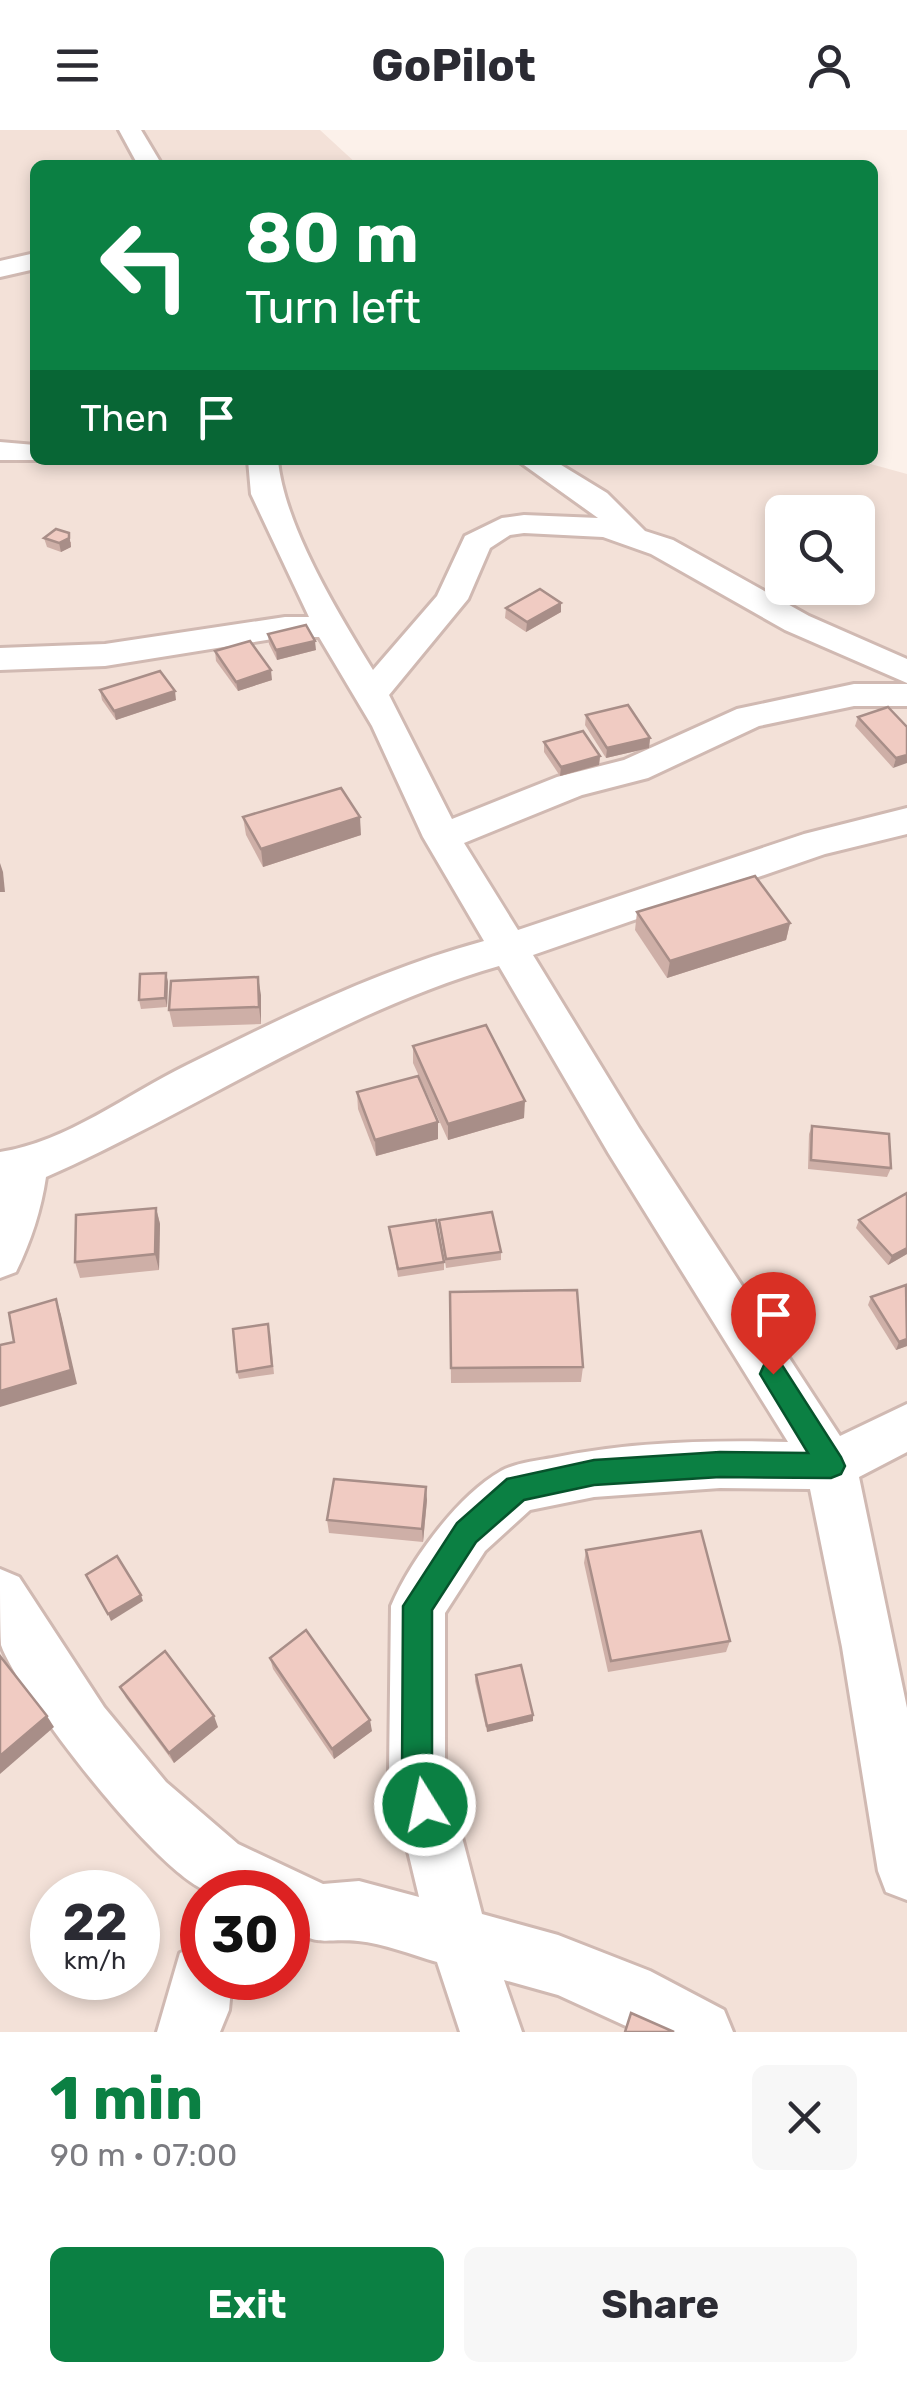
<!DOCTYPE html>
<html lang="en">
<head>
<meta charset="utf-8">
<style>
	body { margin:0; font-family:Rubik,sans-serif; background:#f7f7f7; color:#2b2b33; height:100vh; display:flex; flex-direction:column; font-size:38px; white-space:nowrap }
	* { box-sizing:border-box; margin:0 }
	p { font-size:32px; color:#7c7c81 }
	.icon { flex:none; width:55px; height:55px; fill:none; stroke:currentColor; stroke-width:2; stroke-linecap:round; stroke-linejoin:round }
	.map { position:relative; height:1902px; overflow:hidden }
	.side { display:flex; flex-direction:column; background:#fff; flex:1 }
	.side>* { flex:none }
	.hud { position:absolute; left:30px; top:30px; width:848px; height:305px; border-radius:15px; box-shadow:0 5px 15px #0003; background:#0b8043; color:#fff; overflow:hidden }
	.tools { position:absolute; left:765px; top:365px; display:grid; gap:20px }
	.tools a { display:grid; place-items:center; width:110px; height:110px; border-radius:15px; background:#fff; box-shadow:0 5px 15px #0003; font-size:50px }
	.speed { position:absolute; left:30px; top:1740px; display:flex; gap:20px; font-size:50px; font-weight:700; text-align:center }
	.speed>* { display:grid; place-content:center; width:130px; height:130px; border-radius:50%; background:#fff; box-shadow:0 5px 15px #0003; line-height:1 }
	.speed small { font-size:25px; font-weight:400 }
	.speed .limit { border:15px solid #d22; background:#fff; color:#111 }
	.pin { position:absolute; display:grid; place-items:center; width:85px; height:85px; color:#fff; margin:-102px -42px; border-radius:50% 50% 50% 0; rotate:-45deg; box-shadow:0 0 10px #0007 }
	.pin .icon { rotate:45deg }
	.me { position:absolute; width:110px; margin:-55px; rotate:350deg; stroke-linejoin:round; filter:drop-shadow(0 0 8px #0008) }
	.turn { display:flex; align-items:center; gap:35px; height:210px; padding:0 50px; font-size:45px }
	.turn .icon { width:130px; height:130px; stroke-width:2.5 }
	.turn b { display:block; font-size:70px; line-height:85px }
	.then { display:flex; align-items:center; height:95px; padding:0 50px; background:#0003; gap:20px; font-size:38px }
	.round { display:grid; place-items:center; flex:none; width:105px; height:105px; border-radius:15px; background:#f7f7f7 }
	.headline { display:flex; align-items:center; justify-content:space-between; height:170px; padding:0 50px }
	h1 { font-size:60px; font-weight:700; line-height:75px; color:#0b8043 }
	.primary-button { display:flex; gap:20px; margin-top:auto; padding:20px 50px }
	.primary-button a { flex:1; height:115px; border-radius:15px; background:#0b8043; color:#fff; font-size:40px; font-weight:700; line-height:115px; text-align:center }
	.primary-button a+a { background:#f7f7f7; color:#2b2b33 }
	header { display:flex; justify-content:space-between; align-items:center; height:130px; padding:0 50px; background:#fff; font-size:45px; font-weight:700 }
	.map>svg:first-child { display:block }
	.residential { fill:#f3e1d8; fill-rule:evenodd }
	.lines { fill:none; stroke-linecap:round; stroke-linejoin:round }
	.minor-casing { stroke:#d0b9b2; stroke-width:6 }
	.minor { fill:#fff; fill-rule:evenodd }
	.wall { fill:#ceafa7 }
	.shaded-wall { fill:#a88e88 }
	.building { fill:#f0cbc2; stroke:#a88e88; stroke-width:2.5 }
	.route { fill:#0b8043; stroke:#07532c; stroke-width:2.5 }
</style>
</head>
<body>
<header><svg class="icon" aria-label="menu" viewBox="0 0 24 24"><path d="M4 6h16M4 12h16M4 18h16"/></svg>GoPilot<svg class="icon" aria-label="person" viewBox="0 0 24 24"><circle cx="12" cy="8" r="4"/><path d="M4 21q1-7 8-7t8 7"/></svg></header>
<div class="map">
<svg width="907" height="1902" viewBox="0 0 907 1902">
	<rect width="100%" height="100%" fill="#fcf1ea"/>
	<!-- residential -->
	<path class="residential" d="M0 0H320L358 35H35V330H856L907 344V1902H0ZM782 382H858V458H782ZM52 1762H138V1848H52ZM202 1762H288V1848H202Z"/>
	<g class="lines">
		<!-- minor casing -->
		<g class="minor-casing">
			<g id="minor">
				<path d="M119 0H141L162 35H138Z"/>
				<path d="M35 123V139L0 147V131Z"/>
				<path d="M0 312 35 315V330H46H0Z"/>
				<path d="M248 330H278C284 395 338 483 373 540L437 466 465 406 502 388 524 385 598 388 517 330H553L607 363 645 401 673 410 809 486 907 529V553L785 500 651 424 603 407 524 403 510 405 490 418 468 469 389 565 452 689 557 647 624 630 737 579 854 554H907V576H854L759 596 648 648 582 665 464 713 518 800 804 704 907 678V704L825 724 533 825 639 998 840 1306 907 1274V1322L859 1347 907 1578V1770L886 1762 878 1741 842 1517 810 1359 720 1358 594 1367 530 1380 485 1421 445 1483V1642L482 1784 558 1805 650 1841 724 1880 733 1902H639L558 1865 504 1850 522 1902H460L437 1832C412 1825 383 1813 358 1811 322 1808 324 1817 288 1799V1762C264 1762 234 1767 211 1762 163 1752 18 1564 1 1515 0 1495 0 1461 0 1439L19 1447 104 1577 166 1652 238 1714 323 1754 359 1751 419 1767 389 1642 391 1476C410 1431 457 1366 501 1341 516 1333 535 1331 552 1328 629 1312 709 1310 788 1312L609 1024 499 836C338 882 198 980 46 1047 41 1081 31 1111 16 1142L0 1148V1022C67 1012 127 964 187 935 283 887 381 839 484 811L423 707 372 596 319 507H285L105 536 0 540V518L105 514 285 487H309L251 364Z"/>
				<path d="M202 1815V1848H232L229 1880 220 1902H157L180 1823Z"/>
			</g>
		</g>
		<!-- minor -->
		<use href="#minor" class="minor"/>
	</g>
	<!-- wall -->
	<g class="wall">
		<path d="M44 408 71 412V417L61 422 47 417Z"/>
		<path d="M561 473V482L526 502 505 488 506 478Z"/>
		<path d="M268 504 316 520 277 530 269 514Z"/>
		<path d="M215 521 272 550 238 561 216 531Z"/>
		<path d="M100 560 176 570 116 590 102 570Z"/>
		<path d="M586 585 650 608 649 618 606 628 585 595Z"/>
		<path d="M858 587 907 597 893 638 855 596Z"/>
		<path d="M544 612 600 626 599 635 560 646 544 622Z"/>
		<path d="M243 687 361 705 263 737 246 705Z"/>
		<path d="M637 782 790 793 786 810 667 848 635 800Z"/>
		<path d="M166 843 168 852 167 877 141 879 139 870Z"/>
		<path d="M261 865V894L173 897 169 880Z"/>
		<path d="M413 916 524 988 448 1010 413 933Z"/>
		<path d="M357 962 438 1009 376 1026 358 979Z"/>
		<path d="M812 996 891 1038 887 1047 808 1039 809 1004Z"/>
		<path d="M907 1063V1124L888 1135 856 1098 859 1090Z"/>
		<path d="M156 1078 160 1094 159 1140 80 1148 75 1132Z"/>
		<path d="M439 1090 501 1122V1130L446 1138Z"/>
		<path d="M389 1097 444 1132V1140L398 1147Z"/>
		<path d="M907 1156V1216L896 1220 868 1175 871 1167Z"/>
		<path d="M450 1162 583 1237 581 1252 451 1253Z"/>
		<path d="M270 1202 274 1244 239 1249 237 1242Z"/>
		<path d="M427 1370 423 1412 329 1403 327 1390Z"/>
		<path d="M586 1420 730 1511 726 1522 608 1542 584 1433Z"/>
		<path d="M270 1528 372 1601 334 1629 273 1539Z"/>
		<path d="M476 1545 533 1591 487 1602 475 1551Z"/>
		<path d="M120 1557 218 1597 174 1633 126 1568Z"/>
	</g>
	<!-- shaded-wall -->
	<g class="shaded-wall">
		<path d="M69 403 71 417 61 422 59 413Z"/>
		<path d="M561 473V482L526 502 527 492Z"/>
		<path d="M315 511 316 520 277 530 276 520Z"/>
		<path d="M271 540 272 550 238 561 236 552Z"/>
		<path d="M175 561 176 570 116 590 114 581Z"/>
		<path d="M650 608 649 618 606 628 607 618Z"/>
		<path d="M907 625V633L893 638 896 628Z"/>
		<path d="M600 626 599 635 560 646 561 637Z"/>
		<path d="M360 687 361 705 263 737 261 719Z"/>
		<path d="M0 733 3 742 5 762H0Z"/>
		<path d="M790 793 786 810 667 848 670 831Z"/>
		<path d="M166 843 168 852 167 877 165 868Z"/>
		<path d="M258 847 261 865V894L259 877Z"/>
		<path d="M525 971 524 988 448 1010V994Z"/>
		<path d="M438 992V1009L376 1026 375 1010Z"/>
		<path d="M156 1078 160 1094 159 1140 155 1124Z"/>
		<path d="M907 1118V1124L888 1135 892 1126Z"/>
		<path d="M56 1169 61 1185 77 1254 0 1277V1261Z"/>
		<path d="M907 1209V1216L896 1220 899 1212Z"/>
		<path d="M426 1357 427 1370 423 1412 422 1399Z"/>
		<path d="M141 1465 143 1471 111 1491 108 1484Z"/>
		<path d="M533 1585V1591L487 1602V1596Z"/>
		<path d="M47 1586 54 1597 0 1644V1626Z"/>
		<path d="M214 1586 218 1597 174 1633 169 1623Z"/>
		<path d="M370 1590 372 1601 334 1629 332 1619Z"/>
	</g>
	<!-- building -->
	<g class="building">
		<path d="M56 399 69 403V408L59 413 44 408Z"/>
		<path d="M540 459 561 473 527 492 506 478Z"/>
		<path d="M306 495 315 511 276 520 268 504Z"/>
		<path d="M250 511 271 540 236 552 215 521Z"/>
		<path d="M160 541 175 561 114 581 100 560Z"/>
		<path d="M628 575 650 608 607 618 586 585Z"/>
		<path d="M888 577 907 597V625L896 628 858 587Z"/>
		<path d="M583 601 600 626 561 637 544 612Z"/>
		<path d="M341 658 360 687 261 719 243 687Z"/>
		<path d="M755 746 790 793 670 831 637 782Z"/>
		<path d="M166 843 165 868 139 870 140 844Z"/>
		<path d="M258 847 259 877 169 880 171 851Z"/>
		<path d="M486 895 525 971 448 994 413 916Z"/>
		<path d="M418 946 438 992 375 1010 357 962Z"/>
		<path d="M812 996 889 1004 891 1038 811 1030Z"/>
		<path d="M907 1063V1118L892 1126 859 1090Z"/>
		<path d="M156 1078 155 1124 75 1132 76 1085Z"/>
		<path d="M492 1082 501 1122 446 1129 439 1090Z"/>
		<path d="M436 1090 444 1132 398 1139 389 1097Z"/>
		<path d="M906 1155 907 1209 899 1212 871 1167Z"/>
		<path d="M577 1160 583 1237 451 1238 450 1162Z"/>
		<path d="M56 1169 71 1240 0 1261V1215L14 1212 9 1183Z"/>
		<path d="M268 1194 272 1236 237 1242 233 1199Z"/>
		<path d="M334 1349 426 1357 422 1399 327 1390Z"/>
		<path d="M701 1401 730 1511 611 1531 586 1420Z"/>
		<path d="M117 1426 141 1465 108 1484 86 1445Z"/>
		<path d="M306 1500 370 1590 332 1619 270 1528Z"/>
		<path d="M165 1521 214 1586 169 1623 120 1557Z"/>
		<path d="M0 1526 47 1586 0 1626Z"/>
		<path d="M521 1535 533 1585 487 1596 476 1545Z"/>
		<path d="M631 1883 674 1902H625Z"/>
	</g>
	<!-- route -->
	<path class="route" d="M773 1232 782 1235 841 1327 845 1336 841 1344 831 1348 720 1347 594 1355 524 1370 476 1412 432 1480V1642L440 1675 436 1686 425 1690 414 1686 402 1642 403 1476 457 1393 507 1349 594 1330 720 1322 808 1323 760 1244 764 1235Z"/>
</svg>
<div class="tools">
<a><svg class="icon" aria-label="search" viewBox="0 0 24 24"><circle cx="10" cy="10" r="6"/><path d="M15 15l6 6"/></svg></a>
</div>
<div class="speed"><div>22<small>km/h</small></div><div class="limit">30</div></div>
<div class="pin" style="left:773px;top:1244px;background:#d93025"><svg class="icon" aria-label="arrive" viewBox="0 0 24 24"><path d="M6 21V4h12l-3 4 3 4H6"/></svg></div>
<svg class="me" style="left:425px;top:1675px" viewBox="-20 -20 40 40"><circle r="17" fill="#0b8043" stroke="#fff" stroke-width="3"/><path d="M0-11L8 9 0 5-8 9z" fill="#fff"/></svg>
<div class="hud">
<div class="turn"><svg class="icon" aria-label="left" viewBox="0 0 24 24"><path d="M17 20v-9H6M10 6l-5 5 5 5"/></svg><div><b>80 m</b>Turn left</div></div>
<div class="then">Then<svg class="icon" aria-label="arrive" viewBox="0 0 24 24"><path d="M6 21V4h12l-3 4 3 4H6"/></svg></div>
</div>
</div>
<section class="side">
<div class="headline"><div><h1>1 min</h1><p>90 m · 07:00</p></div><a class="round"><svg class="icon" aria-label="close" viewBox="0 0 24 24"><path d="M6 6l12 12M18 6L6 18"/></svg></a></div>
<div class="primary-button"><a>Exit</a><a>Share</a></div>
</section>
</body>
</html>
